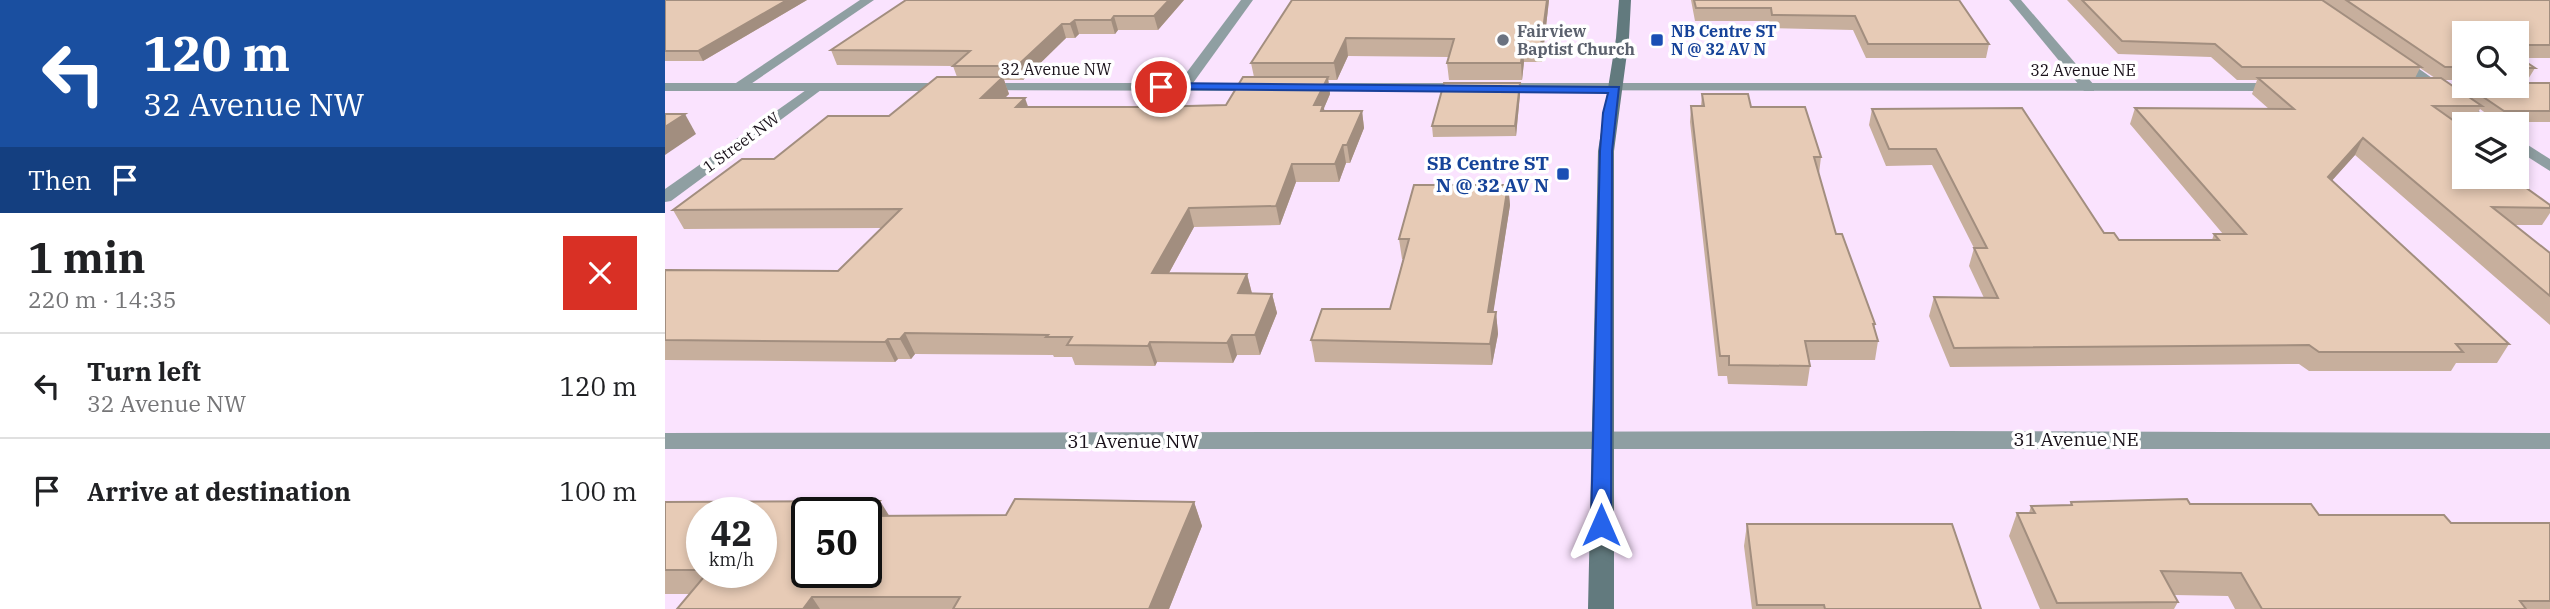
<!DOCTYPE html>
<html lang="en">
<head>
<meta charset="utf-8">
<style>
	body { margin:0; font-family:"IBM Plex Serif",serif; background:#f6f6f6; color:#202124; height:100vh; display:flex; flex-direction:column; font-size:26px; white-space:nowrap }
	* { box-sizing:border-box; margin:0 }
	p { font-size:23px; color:#757577 }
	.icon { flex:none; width:38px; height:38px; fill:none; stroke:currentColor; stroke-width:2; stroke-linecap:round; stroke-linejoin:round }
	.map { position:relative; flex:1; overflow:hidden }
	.sheet { display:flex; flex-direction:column; background:#fff; width:665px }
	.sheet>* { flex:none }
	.guide { background:#1a4fa0; color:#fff; overflow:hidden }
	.tools { position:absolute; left:1787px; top:21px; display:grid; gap:14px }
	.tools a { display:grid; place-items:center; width:77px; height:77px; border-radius:0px; background:#fff; box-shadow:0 4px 10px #0003; font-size:35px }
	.speed { position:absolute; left:21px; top:497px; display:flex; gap:14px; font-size:35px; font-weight:700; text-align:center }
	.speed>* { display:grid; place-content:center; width:91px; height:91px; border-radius:50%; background:#fff; box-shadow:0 4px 10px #0003; line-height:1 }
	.speed small { font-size:18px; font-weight:400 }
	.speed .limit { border:4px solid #111; border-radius:10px; background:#fff; color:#111 }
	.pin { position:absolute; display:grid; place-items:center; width:60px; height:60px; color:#fff; margin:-30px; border:4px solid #fff; border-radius:50%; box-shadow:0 2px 7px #0007 }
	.me { position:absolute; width:77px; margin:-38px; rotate:0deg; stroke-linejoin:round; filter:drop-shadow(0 0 5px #0008) }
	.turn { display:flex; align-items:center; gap:24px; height:147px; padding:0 28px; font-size:32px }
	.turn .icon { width:91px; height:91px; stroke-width:2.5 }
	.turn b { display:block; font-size:49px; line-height:60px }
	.then { display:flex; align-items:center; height:66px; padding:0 28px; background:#0003; gap:14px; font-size:26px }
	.round { display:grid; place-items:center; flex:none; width:74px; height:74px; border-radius:0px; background:#f6f6f6 }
	.overview { display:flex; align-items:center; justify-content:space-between; height:119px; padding:0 28px }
	h1 { font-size:42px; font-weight:800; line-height:52px }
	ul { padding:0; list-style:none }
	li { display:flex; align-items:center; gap:21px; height:105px; padding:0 28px; border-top:2px solid #e0e0e0 }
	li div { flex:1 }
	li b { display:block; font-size:26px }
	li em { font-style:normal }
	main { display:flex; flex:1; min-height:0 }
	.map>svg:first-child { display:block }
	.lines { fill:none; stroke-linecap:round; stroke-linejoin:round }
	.minor { fill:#8f9fa2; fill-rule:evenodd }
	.tertiary { fill:#8f9fa2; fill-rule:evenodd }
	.secondary { fill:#627a7e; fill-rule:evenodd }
	.wall { fill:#c7af9d; fill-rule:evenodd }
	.shaded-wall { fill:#a28e7f }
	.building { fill:#e7cbb6; stroke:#a28e7f; stroke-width:2; fill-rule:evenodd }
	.route { fill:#2563eb; stroke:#184099; stroke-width:2 }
	.worship-dot { fill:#6b7280; stroke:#fff; stroke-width:2.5 }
	.transit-dot { fill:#1a4fb4; stroke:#fff; stroke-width:2.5 }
	.labels { text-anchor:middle; stroke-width:7; stroke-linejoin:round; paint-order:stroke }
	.far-worship-label { font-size:16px; font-weight:bold; fill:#5b616d; stroke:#fff; text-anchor:start }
	.far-transit-label { font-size:16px; font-weight:bold; fill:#164399; stroke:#fff; text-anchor:start }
	.far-street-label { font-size:16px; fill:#1a121b; stroke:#fff }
	.transit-label { font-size:19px; font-weight:bold; fill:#164399; stroke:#fff; text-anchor:end }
	.street-label { font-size:19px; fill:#1a121b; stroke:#fff }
</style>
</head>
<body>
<main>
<section class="sheet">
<div class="guide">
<div class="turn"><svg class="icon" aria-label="left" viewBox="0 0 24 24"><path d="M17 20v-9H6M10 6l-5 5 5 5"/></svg><div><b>120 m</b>32 Avenue NW</div></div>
<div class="then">Then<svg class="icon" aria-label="arrive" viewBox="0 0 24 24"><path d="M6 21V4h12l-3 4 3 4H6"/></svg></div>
</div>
<div class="overview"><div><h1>1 min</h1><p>220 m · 14:35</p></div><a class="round" style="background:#d93025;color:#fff"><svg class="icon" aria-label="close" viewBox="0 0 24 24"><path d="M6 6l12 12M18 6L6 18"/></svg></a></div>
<ul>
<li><svg class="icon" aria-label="left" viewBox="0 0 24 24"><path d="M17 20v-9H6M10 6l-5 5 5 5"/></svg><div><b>Turn left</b><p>32 Avenue NW</p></div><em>120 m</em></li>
<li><svg class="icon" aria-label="arrive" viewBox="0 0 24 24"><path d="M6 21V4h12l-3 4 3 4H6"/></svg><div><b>Arrive at destination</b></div><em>100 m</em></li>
</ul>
</section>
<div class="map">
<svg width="1885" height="609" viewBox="0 0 1885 609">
	<rect width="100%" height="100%" fill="#fae3fe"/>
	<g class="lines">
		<!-- minor -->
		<g class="minor">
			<path d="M195 0H209L77 90 72 91 65 87Z"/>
			<path d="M576 0H588L523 90H513V84Z"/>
			<path d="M1344 0H1356L1429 85V91H1419Z"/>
			<path d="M1731 55 1736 56 1832 124H1816L1726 62 1724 59Z"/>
			<path d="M151 83 158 87 156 90 6 201 0 202V189Z"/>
			<path d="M1852 138 1885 159V171L1852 150Z"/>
			<path d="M1279 431 1885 433V449H0V433Z"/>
		</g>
		<!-- tertiary -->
		<g class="tertiary">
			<path d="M0 83H284L291 87 284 91H0Z"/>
			<path d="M318 83H596L603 87 596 91 313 90 311 87Z"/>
			<path d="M640 83H1614L1621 87 1614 91 635 90V84Z"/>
		</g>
		<!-- secondary -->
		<path class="secondary" d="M954 0H966L964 38 949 151V609H923L933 151 951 38Z"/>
	</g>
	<!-- wall -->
	<g class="wall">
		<path d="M0 0H142L38 61H0Z"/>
		<path d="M519 0 493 30H453L450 34H414L410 38H401L358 80H339L344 94 340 98 363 107H485L561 105 589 77 586 63 627 0H884L877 62H859L857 80H784L782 63 784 57 683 56 672 80H663L665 94 659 108V111H697L699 128 685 163H681L674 182H631L615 225 529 227 504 273 582 274 587 293 607 294 612 313 595 355H572L568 363 492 362 490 366 410 365 407 357H389L388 355 250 354 246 359H233L230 362 0 360V270L173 271 217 228 19 229 8 210 109 159 224 116 292 77 288 66 172 65 166 50Z"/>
		<path d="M1026 0H1294L1324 44 1321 58H1201L1188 30 1105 28 1104 21H1030Z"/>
		<path d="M1402 0H1885V58H1854L1870 68 1862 81 1852 82V33H1799V80H1779L1794 90 1798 83 1799 86H1852L1885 83V122H1833L1815 109 1808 122H1790L1799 177 1885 205V213L1877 225H1850L1885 253V325L1690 155 1667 180 1844 344 1832 363H1791L1786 371H1644L1634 364 1285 367 1264 316 1269 297 1319 298 1304 266 1309 248 1267 165 1221 166 1204 125 1207 109 1439 233 1454 240H1547L1549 234H1558L1465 124 1470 108 1604 109 1587 94 1592 80H1572L1546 57 1453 54ZM1755 68 1770 78H1750Z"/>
		<path d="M855 94 851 136 768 137 767 126Z"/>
		<path d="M1037 94 1086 107 1156 157 1154 174 1171 234 1210 324 1209 328 1213 341 1210 360H1144L1145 366 1142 386 1063 384 1062 376H1053L1025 122 1026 106H1036Z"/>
		<path d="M843 185 845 205 828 312H831L833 334 827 365 650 362 646 340 725 309 738 259H737L734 239Z"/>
		<path d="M0 502 225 516 341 515 529 502 537 526 504 609H12L24 594H0ZM37 513 96 572H37Z"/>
		<path d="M1406 502 1525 504 1654 515 1786 523H1885V609H1570L1563 596 1509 595 1513 602 1509 609H1375L1344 536 1352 513H1364L1366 506 1405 505Z"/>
		<path d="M1082 524 1316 609H1087L1079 546Z"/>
	</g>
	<!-- shaded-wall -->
	<g class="shaded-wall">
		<path d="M122 0H142L38 61 33 51Z"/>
		<path d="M504 0H519L493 30 489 16Z"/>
		<path d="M882 0H884L877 62 876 45Z"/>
		<path d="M449 16 453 30 450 34 446 20Z"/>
		<path d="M410 20 414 34 410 38 405 24Z"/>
		<path d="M397 24 401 38 358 80 352 66Z"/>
		<path d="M681 38 683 56 672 80 669 63Z"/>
		<path d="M858 45 859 62 857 80 856 63Z"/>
		<path d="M338 77 344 94 322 115 316 98Z"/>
		<path d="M663 77 665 94 659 108 661 122 649 105Z"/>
		<path d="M855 83V94L851 136 850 126Z"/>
		<path d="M360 98 366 115 351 107Z"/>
		<path d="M697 111 699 128 685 163 682 145Z"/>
		<path d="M20 114 31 134 0 155V127Z"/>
		<path d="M1698 138 1690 155 1655 194 1663 177Z"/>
		<path d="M678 145 681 163 674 182 670 164Z"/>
		<path d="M627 164 631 182 615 225 611 206Z"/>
		<path d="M843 185 845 205 825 334 823 312Z"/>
		<path d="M524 208 529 227 493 293 487 273Z"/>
		<path d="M582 274 587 294 573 293Z"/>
		<path d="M607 294 612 313 595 355 590 335Z"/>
		<path d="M831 312 833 334 827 365 825 344Z"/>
		<path d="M240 333 250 354 246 359 235 339Z"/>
		<path d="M567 335 572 355 568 363 562 343Z"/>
		<path d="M223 339 233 359 230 362 220 342Z"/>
		<path d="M485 342 492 362 490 366 483 346Z"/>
		<path d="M215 501 230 525 204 516Z"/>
		<path d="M529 502 537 526 504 609H484Z"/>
		<path d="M147 597 155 609H138Z"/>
	</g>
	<!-- building -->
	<g class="building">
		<path d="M0 0H122L33 51H0Z"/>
		<path d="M241 0H504L489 16H449L446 20H410L405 24H397L352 66H288L305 51 166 50Z"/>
		<path d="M627 0H882L876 45H858L856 63H782L789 39 681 38 669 63H586Z"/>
		<path d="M1029 0H1294L1324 44H1203L1190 16 1107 15 1106 8H1031Z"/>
		<path d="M1417 0H1657L1756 67H1577L1550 44 1457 41Z"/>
		<path d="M1681 0H1885V45H1852V33H1799V67H1780Z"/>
		<path d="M1852 56 1870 68H1852Z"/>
		<path d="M272 77H338L316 98H360L351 107H485L561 105 578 77H663L649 105H658L656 111H697L682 145H678L670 164H627L611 206 524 208 487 273 582 274 573 293 607 294 590 335H567L562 343 485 342 483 346 402 345 407 337H381L383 335 240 333 235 339H223L220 342 0 340V270L173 271 236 209 8 210 77 159H109L163 116H224Z"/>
		<path d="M1593 78H1776L1817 106H1768L1799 128V177H1846L1885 205V208L1827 207 1885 253V296L1698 138 1663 177 1844 344H1791L1798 352H1654L1644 345 1289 348 1269 297 1333 298 1309 248H1322L1271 149H1224L1207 109 1357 108 1439 233H1449L1454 240H1554L1549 234H1581L1470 108 1629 109Z"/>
		<path d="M779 83H855L850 126H767Z"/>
		<path d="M1852 83H1885V111H1839L1802 86H1852Z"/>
		<path d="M1037 94H1083L1086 107H1140L1156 157H1149L1171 234H1177L1210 324H1208L1213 341H1140L1145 366 1064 365V356H1055L1026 106H1039Z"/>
		<path d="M0 114H20L0 127Z"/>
		<path d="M749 185H843L823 312H831L825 344 646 340 657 309H725L744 239H734Z"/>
		<path d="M350 499 529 502 484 609H288L295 597H147L138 609H12L43 572H96V513H37V570H0V502L215 501 204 516 341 515ZM142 513H201V572H142Z"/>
		<path d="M1522 499 1525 504H1646L1654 515H1779L1786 523H1885V601H1855L1861 609H1597L1576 573 1496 571 1513 602 1392 603 1352 513H1370L1366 506 1407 505 1406 502Z"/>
		<path d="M1082 524H1287L1316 609H1160L1159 605H1092Z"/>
	</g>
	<!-- route -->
	<path class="route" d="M496 83 954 87 947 151 946 525 943 531 936 533 929 531 926 525 935 151 938 113 943 93 492 89V84Z"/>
	<!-- markers -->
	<circle class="worship-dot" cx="838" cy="40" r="7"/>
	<g class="transit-dot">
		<rect x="985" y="33" width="14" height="14" rx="3.5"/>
		<rect x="891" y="167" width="14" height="14" rx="3.5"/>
	</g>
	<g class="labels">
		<!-- far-worship labels -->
		<g class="far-worship-label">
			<text x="852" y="37">Fairview<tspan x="852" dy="18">Baptist Church</tspan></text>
		</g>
		<!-- far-transit labels -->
		<g class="far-transit-label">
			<text x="1006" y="37">NB Centre ST<tspan x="1006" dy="18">N @ 32 AV N</tspan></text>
		</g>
		<!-- far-street labels -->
		<g class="far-street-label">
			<text x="391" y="75">32 Avenue NW</text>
			<text x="1418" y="76">32 Avenue NE</text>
			<text transform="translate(76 142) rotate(-36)" y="6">1 Street NW</text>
		</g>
		<!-- transit labels -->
		<g class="transit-label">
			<text x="884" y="170">SB Centre ST<tspan x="884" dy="22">N @ 32 AV N</tspan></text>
		</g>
		<!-- street labels -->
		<g class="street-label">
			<text x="1411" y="446">31 Avenue NE</text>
			<text x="468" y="448">31 Avenue NW</text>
		</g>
	</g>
</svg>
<div class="tools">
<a><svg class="icon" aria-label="search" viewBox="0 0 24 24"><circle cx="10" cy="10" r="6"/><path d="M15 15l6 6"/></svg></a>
<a><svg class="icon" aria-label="layers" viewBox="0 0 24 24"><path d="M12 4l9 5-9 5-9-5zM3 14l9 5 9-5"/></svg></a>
</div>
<div class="speed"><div>42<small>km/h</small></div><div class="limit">50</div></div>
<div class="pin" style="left:496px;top:87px;background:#d93025"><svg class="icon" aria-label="arrive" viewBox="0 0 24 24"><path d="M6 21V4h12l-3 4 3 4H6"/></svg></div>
<svg class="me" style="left:936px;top:525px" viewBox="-20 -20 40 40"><path d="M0-17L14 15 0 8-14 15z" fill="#2563eb" stroke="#fff" stroke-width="4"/></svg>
</div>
</main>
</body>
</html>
